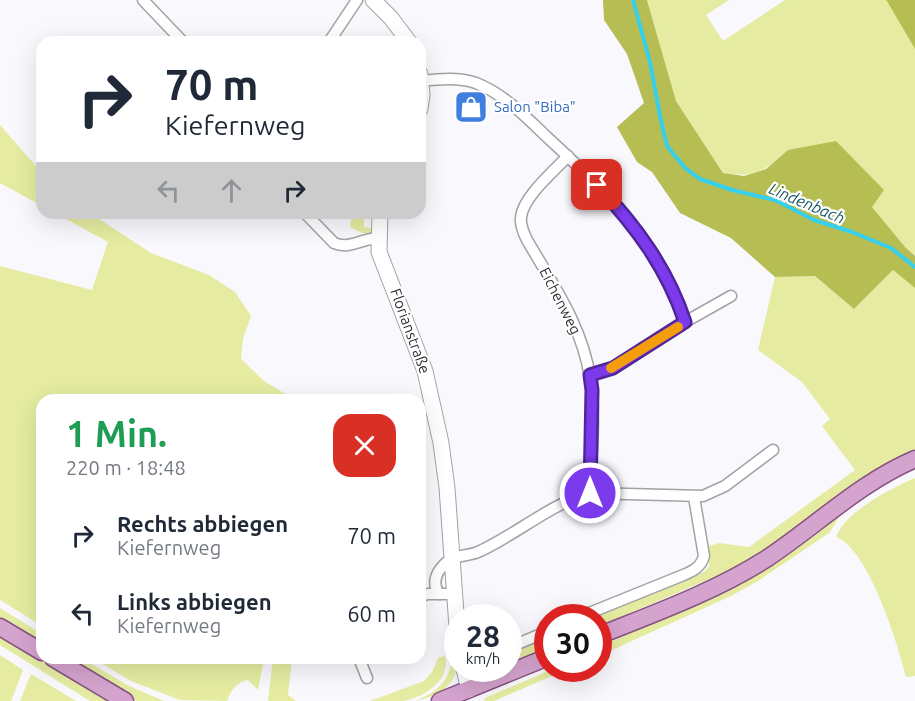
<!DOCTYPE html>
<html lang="de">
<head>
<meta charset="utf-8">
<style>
	body { margin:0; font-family:Ubuntu,sans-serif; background:#f2f2f3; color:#1f2937; height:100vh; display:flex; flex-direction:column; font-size:22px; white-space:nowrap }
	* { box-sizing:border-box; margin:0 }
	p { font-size:20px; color:#747a83 }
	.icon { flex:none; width:33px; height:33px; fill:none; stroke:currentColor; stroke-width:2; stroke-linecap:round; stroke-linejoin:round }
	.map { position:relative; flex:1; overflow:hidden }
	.side { position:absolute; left:36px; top:394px; width:390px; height:270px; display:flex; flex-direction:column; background:#fff; border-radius:18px; box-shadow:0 6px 24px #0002 }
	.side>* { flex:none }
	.banner { position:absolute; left:36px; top:36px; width:390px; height:183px; border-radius:18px; box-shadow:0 6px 24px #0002; background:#fff; color:#1f2937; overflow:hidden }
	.speed { position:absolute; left:444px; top:604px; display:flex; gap:12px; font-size:30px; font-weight:700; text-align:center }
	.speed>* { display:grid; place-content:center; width:78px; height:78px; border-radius:50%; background:#fff; box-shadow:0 6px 24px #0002; line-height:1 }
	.speed small { font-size:15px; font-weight:400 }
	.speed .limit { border:9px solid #d22; background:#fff; color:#111 }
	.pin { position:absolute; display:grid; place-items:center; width:51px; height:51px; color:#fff; margin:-26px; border-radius:12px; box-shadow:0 3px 9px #0006 }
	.me { position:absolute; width:66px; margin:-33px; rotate:0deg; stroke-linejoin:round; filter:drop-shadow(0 0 4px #0008) }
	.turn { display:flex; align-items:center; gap:21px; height:126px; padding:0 30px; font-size:27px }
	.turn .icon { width:78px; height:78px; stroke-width:2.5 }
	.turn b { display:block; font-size:42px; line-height:51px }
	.lanes { display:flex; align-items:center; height:57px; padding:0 30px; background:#0003; justify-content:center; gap:30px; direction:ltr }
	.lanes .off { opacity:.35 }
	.round { display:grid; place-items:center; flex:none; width:63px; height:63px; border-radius:18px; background:#f2f2f3 }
	.summary { display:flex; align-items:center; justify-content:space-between; height:102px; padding:0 30px }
	h1 { font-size:36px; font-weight:600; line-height:45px; color:#1e9e55 }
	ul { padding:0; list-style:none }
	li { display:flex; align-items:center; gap:18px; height:78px; padding:0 30px }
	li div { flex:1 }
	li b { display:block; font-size:22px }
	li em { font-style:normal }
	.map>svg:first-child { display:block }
	.green { fill:#e5eca1 }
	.forest { fill:#b6bd53 }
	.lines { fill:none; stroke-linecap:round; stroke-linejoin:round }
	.stream { stroke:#34d0ee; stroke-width:4 }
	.street-casing { stroke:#a2a2a7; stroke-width:13 }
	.secondary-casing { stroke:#a2a2a7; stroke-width:17 }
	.primary-casing { stroke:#875282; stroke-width:19 }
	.street { stroke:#fff; stroke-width:10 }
	.secondary { stroke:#fff; stroke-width:15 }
	.primary { stroke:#d4a3ce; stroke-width:16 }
	.route-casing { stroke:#51269a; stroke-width:15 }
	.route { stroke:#7c3aed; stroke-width:10 }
	.slow { stroke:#f59e0b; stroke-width:10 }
	.labels { text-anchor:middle; stroke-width:4.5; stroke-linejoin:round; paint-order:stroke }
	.shop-label { font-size:15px; fill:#366cbe; stroke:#fff; text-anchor:start }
	.street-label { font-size:15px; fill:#2f2f31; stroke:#fff }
	.water-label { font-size:16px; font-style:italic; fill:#1c5865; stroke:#fff }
</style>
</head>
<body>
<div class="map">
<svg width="915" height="701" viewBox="0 0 915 701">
	<rect width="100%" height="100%" fill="#f8f8fd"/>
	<!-- green -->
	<g class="green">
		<path d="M647 0H729L706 15 723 41 785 0H887L915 49V256L905 247 871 207 788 150C764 171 756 178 723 173L676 101Z"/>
		<path d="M0 125 42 173V206L0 183Z"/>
		<path d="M55 213H90L151 253 209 275 235 292 251 316 243 339 241 359 264 381 295 400H42V626L0 600V266L92 290 108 242Z"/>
		<path d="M352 213H364V227L373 228 371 234 362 233 350 227Z"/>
		<path d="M893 270 915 288V450L909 452 908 455 862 479 759 555 736 568 599 626 598 618H594L704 572 709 566V546L719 543 749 547 855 470 822 426 830 419 802 382 758 350 775 277 815 276 854 309Z"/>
		<path d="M915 478V676L906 677C898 644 868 548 836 537 846 511 890 489 915 478Z"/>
		<path d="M840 516 829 533 758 581 731 596 599 656 598 648 755 575Z"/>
		<path d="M0 608 42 634V645L0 619Z"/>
		<path d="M450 611 456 671C452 689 432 698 415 701 463 682 451 654 450 611Z"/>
		<path d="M0 634 108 701H90L0 645Z"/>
		<path d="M547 638V647L524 657 509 660 508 651Z"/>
		<path d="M0 655 23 670 11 701H0Z"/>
		<path d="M445 656C451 681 425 696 404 701 393 701 380 701 370 701L424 681 432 672 438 658Z"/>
		<path d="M63 659H83L129 686 164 701H137Z"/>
		<path d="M94 659H264L258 690 248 680C237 682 231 690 227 701L180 700 131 681Z"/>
		<path d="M273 659H292L288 695 296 701H268Z"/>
		<path d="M553 669H568L494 701H484L485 698Z"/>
		<path d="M31 674 76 701H20Z"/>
	</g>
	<!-- forest -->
	<g class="forest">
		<path d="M603 0H647L676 101 723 173 744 176 766 169 788 150 836 141 884 190 872 207 905 247 915 256V288L893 270 854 309 815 276 775 277 731 238 680 213 652 172 637 162 617 127 644 103 627 54 604 20Z"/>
		<path d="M886 0H915V49L887 1Z"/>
	</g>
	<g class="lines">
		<!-- stream -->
		<path class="stream" d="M633 0 650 62 660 116 667 146 685 168 700 179 732 190 775 200 814 220 852 232 891 248 915 267"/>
		<!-- street casing -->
		<g class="street-casing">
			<g id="street">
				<path d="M143 0 183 42"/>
				<path d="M329 42 357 0"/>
				<path d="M421 81C439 79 459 77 476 83 504 94 526 117 548 138 607 192 658 244 685 322L731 296"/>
				<path d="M305 213 334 243C350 250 362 238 379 238"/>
				<path d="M590 375 613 368 685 322"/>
				<path d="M590 493 703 496 725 486 773 450"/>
				<path d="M439 594C431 582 437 570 448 561 455 555 469 556 478 552 516 535 550 504 590 493 591 455 596 415 590 378 583 327 552 283 527 240 523 232 520 225 521 217 523 197 554 171 568 156"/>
				<path d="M420 597 427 594H455"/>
				<path d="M577 618 681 576C691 572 701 568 704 556L694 497"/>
				<path d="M508 648 548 631"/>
				<path d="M359 658 367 678"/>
			</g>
		</g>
		<!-- secondary casing -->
		<g class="secondary-casing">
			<g id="secondary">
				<path d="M373 0 391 18 409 42"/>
				<path d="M420 74 422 95 420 109"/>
				<path d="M380 213 379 252 425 371 441 443 447 488 458 641"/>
				<path d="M464 669 469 690"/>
			</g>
		</g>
		<!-- primary casing -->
		<g class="primary-casing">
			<g id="primary">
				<path d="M0 627 42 652"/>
				<path d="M598 636C655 613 714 592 766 559 816 526 859 483 915 459"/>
				<path d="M53 658 125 701"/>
				<path d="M440 701 548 657"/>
			</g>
		</g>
		<!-- street -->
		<use href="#street" class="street"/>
		<!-- secondary -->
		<use href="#secondary" class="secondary"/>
		<!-- primary -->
		<use href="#primary" class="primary"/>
	</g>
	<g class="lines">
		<!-- route casing -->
		<g class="route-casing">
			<path id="route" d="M590 493 592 390 590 375 613 368 685 322C667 268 636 226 597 185"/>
		</g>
		<!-- route -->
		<use href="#route" class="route"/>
		<!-- slow -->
		<path class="slow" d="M611 368 678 327"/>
	</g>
	<!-- icons -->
	<defs>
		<g id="shop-square" transform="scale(1.725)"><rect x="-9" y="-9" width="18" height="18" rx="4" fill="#3f7fe0" stroke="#fff"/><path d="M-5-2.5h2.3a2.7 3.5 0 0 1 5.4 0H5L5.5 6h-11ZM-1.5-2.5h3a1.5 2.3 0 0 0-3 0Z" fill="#fff"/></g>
	</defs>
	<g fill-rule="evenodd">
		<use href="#shop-square" x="471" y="107"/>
	</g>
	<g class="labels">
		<!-- shop labels -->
		<g class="shop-label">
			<text x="494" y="112">Salon "Biba"</text>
		</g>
		<!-- street labels -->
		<g class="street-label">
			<text transform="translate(560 301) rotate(63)" y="5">Eichenweg</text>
			<text transform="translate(410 331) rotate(70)" y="5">Florianstraße</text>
		</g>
		<!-- water labels -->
		<g class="water-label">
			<text transform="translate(807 203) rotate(23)" y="6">Lindenbach</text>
		</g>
	</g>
</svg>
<div class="speed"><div>28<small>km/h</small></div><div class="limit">30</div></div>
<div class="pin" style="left:597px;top:185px;background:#d93025"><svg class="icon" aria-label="arrive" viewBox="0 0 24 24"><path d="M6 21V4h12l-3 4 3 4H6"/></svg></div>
<svg class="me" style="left:590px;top:493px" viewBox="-20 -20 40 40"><circle r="17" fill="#7c3aed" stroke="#fff" stroke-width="3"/><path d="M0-11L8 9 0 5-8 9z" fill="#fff"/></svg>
<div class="banner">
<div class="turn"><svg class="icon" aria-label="right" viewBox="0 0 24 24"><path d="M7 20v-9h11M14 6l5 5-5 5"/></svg><div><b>70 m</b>Kiefernweg</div></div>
<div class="lanes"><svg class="icon off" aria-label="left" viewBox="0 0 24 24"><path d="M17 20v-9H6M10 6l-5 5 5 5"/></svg><svg class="icon off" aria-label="ahead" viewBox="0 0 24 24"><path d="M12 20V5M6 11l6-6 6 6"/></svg><svg class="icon" aria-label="right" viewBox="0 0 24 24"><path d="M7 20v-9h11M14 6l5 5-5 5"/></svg></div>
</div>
<section class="side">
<div class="summary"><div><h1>1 Min.</h1><p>220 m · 18:48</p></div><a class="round" style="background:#d93025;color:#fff"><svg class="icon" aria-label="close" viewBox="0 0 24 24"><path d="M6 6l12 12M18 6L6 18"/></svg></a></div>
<ul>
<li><svg class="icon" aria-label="right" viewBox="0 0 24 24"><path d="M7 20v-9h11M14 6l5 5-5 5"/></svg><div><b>Rechts abbiegen</b><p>Kiefernweg</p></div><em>70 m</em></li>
<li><svg class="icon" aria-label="left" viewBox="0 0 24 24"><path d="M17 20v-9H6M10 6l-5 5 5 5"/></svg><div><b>Links abbiegen</b><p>Kiefernweg</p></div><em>60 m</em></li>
</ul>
</section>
</div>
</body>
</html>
